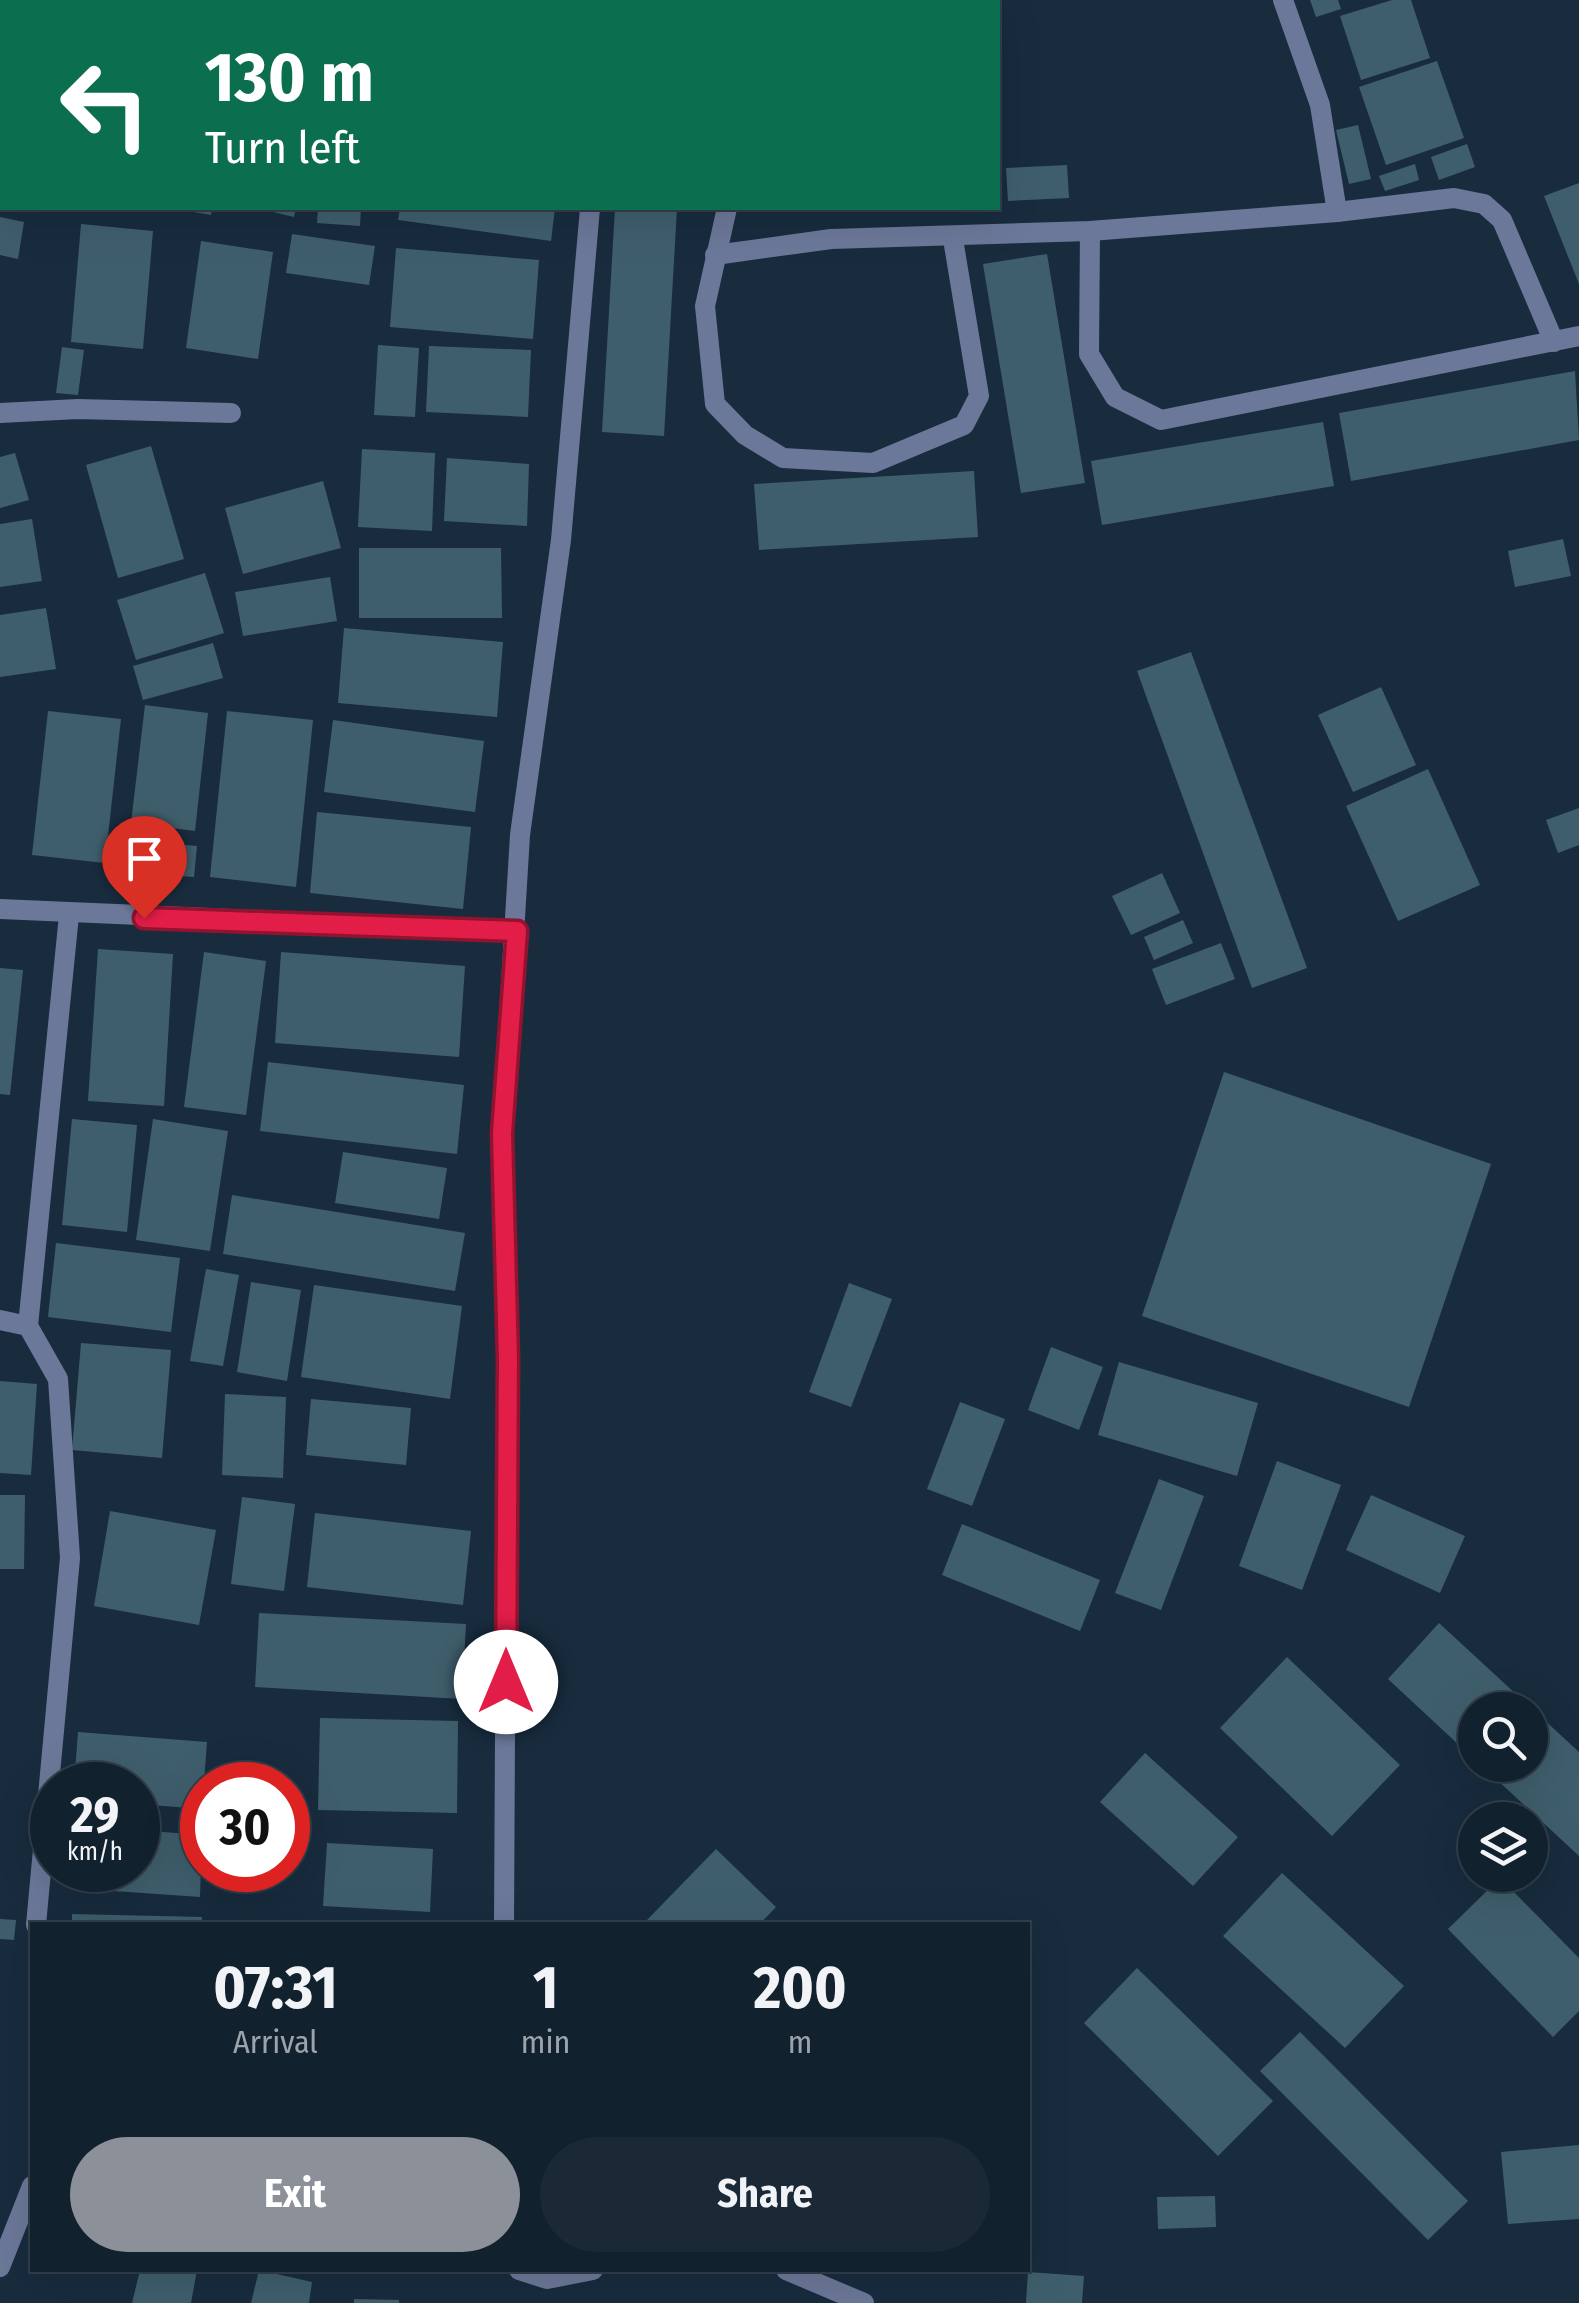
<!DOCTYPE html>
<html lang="en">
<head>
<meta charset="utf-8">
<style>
	body { margin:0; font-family:"Fira Sans Condensed",sans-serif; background:#1b2936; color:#f1f3f6; height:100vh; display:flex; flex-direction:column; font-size:38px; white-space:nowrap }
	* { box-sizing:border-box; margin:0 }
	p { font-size:32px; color:#9ca3aa }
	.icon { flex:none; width:55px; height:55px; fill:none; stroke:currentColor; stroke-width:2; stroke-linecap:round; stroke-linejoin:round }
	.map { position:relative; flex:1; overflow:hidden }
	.panel { position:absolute; left:30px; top:1922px; width:1000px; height:350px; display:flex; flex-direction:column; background:#12212e; border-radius:0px; box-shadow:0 10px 40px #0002,0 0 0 2px #313e4a }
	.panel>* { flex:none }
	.guide { position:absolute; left:0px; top:0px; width:1000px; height:210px; box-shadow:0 10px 40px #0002,0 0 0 2px #313e4a; background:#0b6e4f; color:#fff; overflow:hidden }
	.buttons { position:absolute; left:1458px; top:1692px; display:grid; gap:20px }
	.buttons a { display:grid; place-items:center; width:90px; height:90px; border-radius:50%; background:#12212e; box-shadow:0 10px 40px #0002,0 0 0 2px #313e4a; font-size:50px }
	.speed { position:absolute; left:30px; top:1762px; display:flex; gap:20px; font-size:50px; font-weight:700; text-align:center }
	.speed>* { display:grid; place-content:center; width:130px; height:130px; border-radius:50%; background:#12212e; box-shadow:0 10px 40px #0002,0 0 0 2px #313e4a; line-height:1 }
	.speed small { font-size:25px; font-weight:400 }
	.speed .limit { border:15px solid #d22; background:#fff; color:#111 }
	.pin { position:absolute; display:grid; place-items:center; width:85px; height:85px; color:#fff; margin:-102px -42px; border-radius:50% 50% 50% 0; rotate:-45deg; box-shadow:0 0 10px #0007 }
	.pin .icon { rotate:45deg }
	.me { position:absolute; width:110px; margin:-55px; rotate:0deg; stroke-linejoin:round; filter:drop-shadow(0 0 8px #0008) }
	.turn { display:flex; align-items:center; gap:35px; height:210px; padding:0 40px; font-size:45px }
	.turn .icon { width:130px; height:130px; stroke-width:2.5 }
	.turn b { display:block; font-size:70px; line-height:85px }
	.eta { display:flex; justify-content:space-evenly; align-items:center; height:170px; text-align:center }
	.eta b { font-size:60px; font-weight:700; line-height:70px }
	.action { display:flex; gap:20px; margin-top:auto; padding:20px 40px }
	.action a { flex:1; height:115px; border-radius:60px; background:#8c9099; color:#fff; font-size:40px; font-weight:700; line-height:115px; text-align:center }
	.action a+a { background:#1b2936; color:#f1f3f6 }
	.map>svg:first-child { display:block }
	.building { fill:#3f5e6c }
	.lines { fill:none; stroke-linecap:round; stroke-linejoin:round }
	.minor { stroke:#6c7899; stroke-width:20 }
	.route-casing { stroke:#92132f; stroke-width:25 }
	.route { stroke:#e11d48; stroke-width:18 }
</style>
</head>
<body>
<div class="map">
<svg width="1579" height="2303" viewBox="0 0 1579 2303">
	<rect width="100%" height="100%" fill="#182c3e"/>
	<!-- building -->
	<g class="building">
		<path d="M1310 0H1338L1341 9 1316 17Z"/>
		<path d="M1392 0H1411L1430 58 1361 80 1340 16Z"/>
		<path d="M1437 61 1464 138 1386 165 1359 87Z"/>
		<path d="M1358 125 1371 179 1349 184 1336 130Z"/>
		<path d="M1467 144 1475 167 1439 180 1431 157Z"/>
		<path d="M1415 164 1419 180 1385 191 1379 176Z"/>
		<path d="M1067 165 1069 198 1008 201 1006 168Z"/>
		<path d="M1579 183V284L1544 196Z"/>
		<path d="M170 208H212L211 215Z"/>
		<path d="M256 208H296L294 217Z"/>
		<path d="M318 208H361L360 226 317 223Z"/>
		<path d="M400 208H555L551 241 398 220Z"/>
		<path d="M615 208H677L664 436 602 432Z"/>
		<path d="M0 217 24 222 18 259 0 255Z"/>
		<path d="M81 224 153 231 143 349 71 342Z"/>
		<path d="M292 234 375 246 369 285 286 273Z"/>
		<path d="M201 241 273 252 258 359 186 348Z"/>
		<path d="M396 248 539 260 533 339 390 327Z"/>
		<path d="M1047 254 1085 483 1021 493 983 264Z"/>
		<path d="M378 345 419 348 415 417 374 415Z"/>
		<path d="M429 346 531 350 528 417 426 412Z"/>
		<path d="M62 347 84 350 78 395 56 393Z"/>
		<path d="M1575 371 1579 440 1351 481 1339 413Z"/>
		<path d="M1323 422 1334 486 1102 525 1091 461Z"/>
		<path d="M151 446 184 559 118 578 86 465Z"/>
		<path d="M362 449 435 453 432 531 358 527Z"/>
		<path d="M15 453 29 500 0 508V457Z"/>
		<path d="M447 458 529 464 527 526 444 521Z"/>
		<path d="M974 471 978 537 759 550 754 484Z"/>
		<path d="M323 481 341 548 243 574 225 508Z"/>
		<path d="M32 519 42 581 0 587V524Z"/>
		<path d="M1563 539 1571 576 1515 587 1508 551Z"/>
		<path d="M359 548H501L502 618H359Z"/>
		<path d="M205 573 224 633 136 660 117 600Z"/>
		<path d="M330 577 337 621 243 636 235 592Z"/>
		<path d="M46 608 56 669 0 677V615Z"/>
		<path d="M344 628 503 642 497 717 338 703Z"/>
		<path d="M213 643 223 678 143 700 133 666Z"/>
		<path d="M1191 652 1307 968 1252 988 1137 671Z"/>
		<path d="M1381 687 1416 765 1353 792 1318 715Z"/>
		<path d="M145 705 208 713 195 831 131 823Z"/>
		<path d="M48 711 121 719 105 863 32 855Z"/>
		<path d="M227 711 313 720 296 887 210 877Z"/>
		<path d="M333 720 484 741 475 812 324 792Z"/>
		<path d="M1428 769 1480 885 1398 921 1346 806Z"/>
		<path d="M1579 808V845L1558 853 1546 820Z"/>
		<path d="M317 812 471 827 463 909 310 893Z"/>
		<path d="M124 840 197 846 194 877 122 872Z"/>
		<path d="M1162 873 1180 913 1131 935 1112 896Z"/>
		<path d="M1183 920 1193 943 1154 960 1144 937Z"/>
		<path d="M1221 943 1235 979 1166 1005 1152 969Z"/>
		<path d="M98 949 173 954 164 1106 88 1101Z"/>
		<path d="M204 952 266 961 246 1115 184 1107Z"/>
		<path d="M281 952 465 966 459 1057 275 1043Z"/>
		<path d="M0 968 23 970 10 1095 0 1094Z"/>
		<path d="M268 1062 464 1085 457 1154 260 1131Z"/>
		<path d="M1224 1072 1491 1164 1409 1407 1142 1316Z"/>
		<path d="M72 1119 137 1125 127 1232 62 1225Z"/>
		<path d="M153 1119 228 1131 210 1251 136 1240Z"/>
		<path d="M343 1152 447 1168 439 1219 335 1203Z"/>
		<path d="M232 1195 465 1233 455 1291 223 1254Z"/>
		<path d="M56 1243 180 1258 171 1332 48 1317Z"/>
		<path d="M206 1269 239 1275 223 1366 190 1361Z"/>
		<path d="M251 1282 301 1290 287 1381 237 1372Z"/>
		<path d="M849 1283 892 1299 851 1407 809 1392Z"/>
		<path d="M314 1285 462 1306 450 1399 301 1377Z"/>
		<path d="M81 1343 171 1350 162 1458 72 1450Z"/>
		<path d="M1051 1347 1103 1367 1079 1430 1028 1410Z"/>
		<path d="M1119 1362 1258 1403 1237 1476 1098 1435Z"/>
		<path d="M0 1381 37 1384 31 1475 0 1473Z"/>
		<path d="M225 1394 286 1397 283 1478 222 1475Z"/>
		<path d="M311 1399 411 1408 406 1465 306 1455Z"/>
		<path d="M960 1402 1005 1419 972 1506 927 1489Z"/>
		<path d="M1277 1461 1341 1485 1302 1590 1239 1566Z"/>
		<path d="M1159 1479 1204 1496 1161 1610 1115 1593Z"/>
		<path d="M0 1495H25L24 1569H0Z"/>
		<path d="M1371 1495 1465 1536 1440 1593 1346 1550Z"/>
		<path d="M242 1497 295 1504 284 1591 231 1584Z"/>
		<path d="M110 1511 216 1530 199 1625 94 1606Z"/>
		<path d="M315 1513 471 1531 463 1605 307 1587Z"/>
		<path d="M962 1524 1100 1580 1080 1631 942 1575Z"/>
		<path d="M259 1613 466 1624 462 1699 255 1687Z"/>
		<path d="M1439 1623 1579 1752V1856L1481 1765H1530V1710H1475V1760L1388 1679Z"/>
		<path d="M1287 1657 1400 1765 1332 1836 1220 1728Z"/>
		<path d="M320 1718 458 1721 457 1813 318 1810Z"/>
		<path d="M78 1732 207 1742 202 1809 138 1804V1785H74Z"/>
		<path d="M1145 1753 1238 1837 1193 1886 1100 1802Z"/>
		<path d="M138 1830 202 1835 200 1897 70 1888 71 1870H138Z"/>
		<path d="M327 1843 433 1849 430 1912 323 1906Z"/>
		<path d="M716 1849 776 1907 759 1925H651L647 1920Z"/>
		<path d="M1282 1873 1404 1986 1345 2048 1223 1936Z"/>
		<path d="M1500 1878 1579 1958V2011L1553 2037 1448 1929Z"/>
		<path d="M72 1914 202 1917V1925H72Z"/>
		<path d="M0 1919 16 1920 14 1940 0 1939Z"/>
		<path d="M1137 1968 1273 2101 1218 2156 1084 2023Z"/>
		<path d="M1300 2032 1468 2201 1428 2240 1260 2071Z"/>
		<path d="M1579 2145V2219L1508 2224 1501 2152Z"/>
		<path d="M1215 2196 1216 2227 1158 2229 1157 2197Z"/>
		<path d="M140 2270H197L191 2303H132Z"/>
		<path d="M259 2270 312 2282 309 2303H251Z"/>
		<path d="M1028 2272 1084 2276 1082 2303H1026Z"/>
		<path d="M354 2299 399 2300V2303H354Z"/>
	</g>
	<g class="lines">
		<!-- minor -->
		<g class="minor">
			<path d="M1283 0 1320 105 1337 212"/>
			<path d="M613 2 614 0"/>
			<path d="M747 2V0"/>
			<path d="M0 3 2 4"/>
			<path d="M727 208 705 306 715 404 745 435 783 458 873 463 964 425 979 396 953 239"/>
			<path d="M1090 231 1089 354 1115 397 1161 420 1579 336"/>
			<path d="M715 255 831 239 1090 231 1337 212 1454 198 1484 204 1502 220 1554 342"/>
			<path d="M0 413 78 409 231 413"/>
			<path d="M0 909 517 931"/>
			<path d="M0 1320 28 1326"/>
			<path d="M36 1925 70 1558 58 1379 28 1326 69 915"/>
			<path d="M504 1925 507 1359 502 1133 520 835 561 540 590 208"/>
			<path d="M0 2267 32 2186"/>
			<path d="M519 2270 547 2279 593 2270"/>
			<path d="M786 2270 864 2303"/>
		</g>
	</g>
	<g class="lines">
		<!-- route casing -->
		<g class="route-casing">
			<path id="route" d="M144 918 517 931 502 1133 508 1359 506 1682"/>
		</g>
		<!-- route -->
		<use href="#route" class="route"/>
	</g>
</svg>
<div class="buttons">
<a><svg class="icon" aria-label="search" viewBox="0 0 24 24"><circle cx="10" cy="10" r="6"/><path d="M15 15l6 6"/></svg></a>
<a><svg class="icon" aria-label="layers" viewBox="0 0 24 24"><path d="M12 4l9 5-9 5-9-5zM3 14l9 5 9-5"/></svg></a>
</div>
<div class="speed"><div>29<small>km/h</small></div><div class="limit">30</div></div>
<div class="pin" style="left:144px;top:918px;background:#d93025"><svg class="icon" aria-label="arrive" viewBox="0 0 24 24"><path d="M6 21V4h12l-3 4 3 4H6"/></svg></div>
<svg class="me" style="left:506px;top:1682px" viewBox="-20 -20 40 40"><circle r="19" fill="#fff"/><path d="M0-13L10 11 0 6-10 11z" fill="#e11d48"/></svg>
<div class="guide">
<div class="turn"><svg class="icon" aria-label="left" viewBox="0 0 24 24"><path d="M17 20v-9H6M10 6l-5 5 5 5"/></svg><div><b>130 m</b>Turn left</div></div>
</div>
<section class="panel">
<div class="eta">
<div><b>07:31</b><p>Arrival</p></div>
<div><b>1</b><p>min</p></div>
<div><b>200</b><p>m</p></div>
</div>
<div class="action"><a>Exit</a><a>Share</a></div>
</section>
</div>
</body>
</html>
